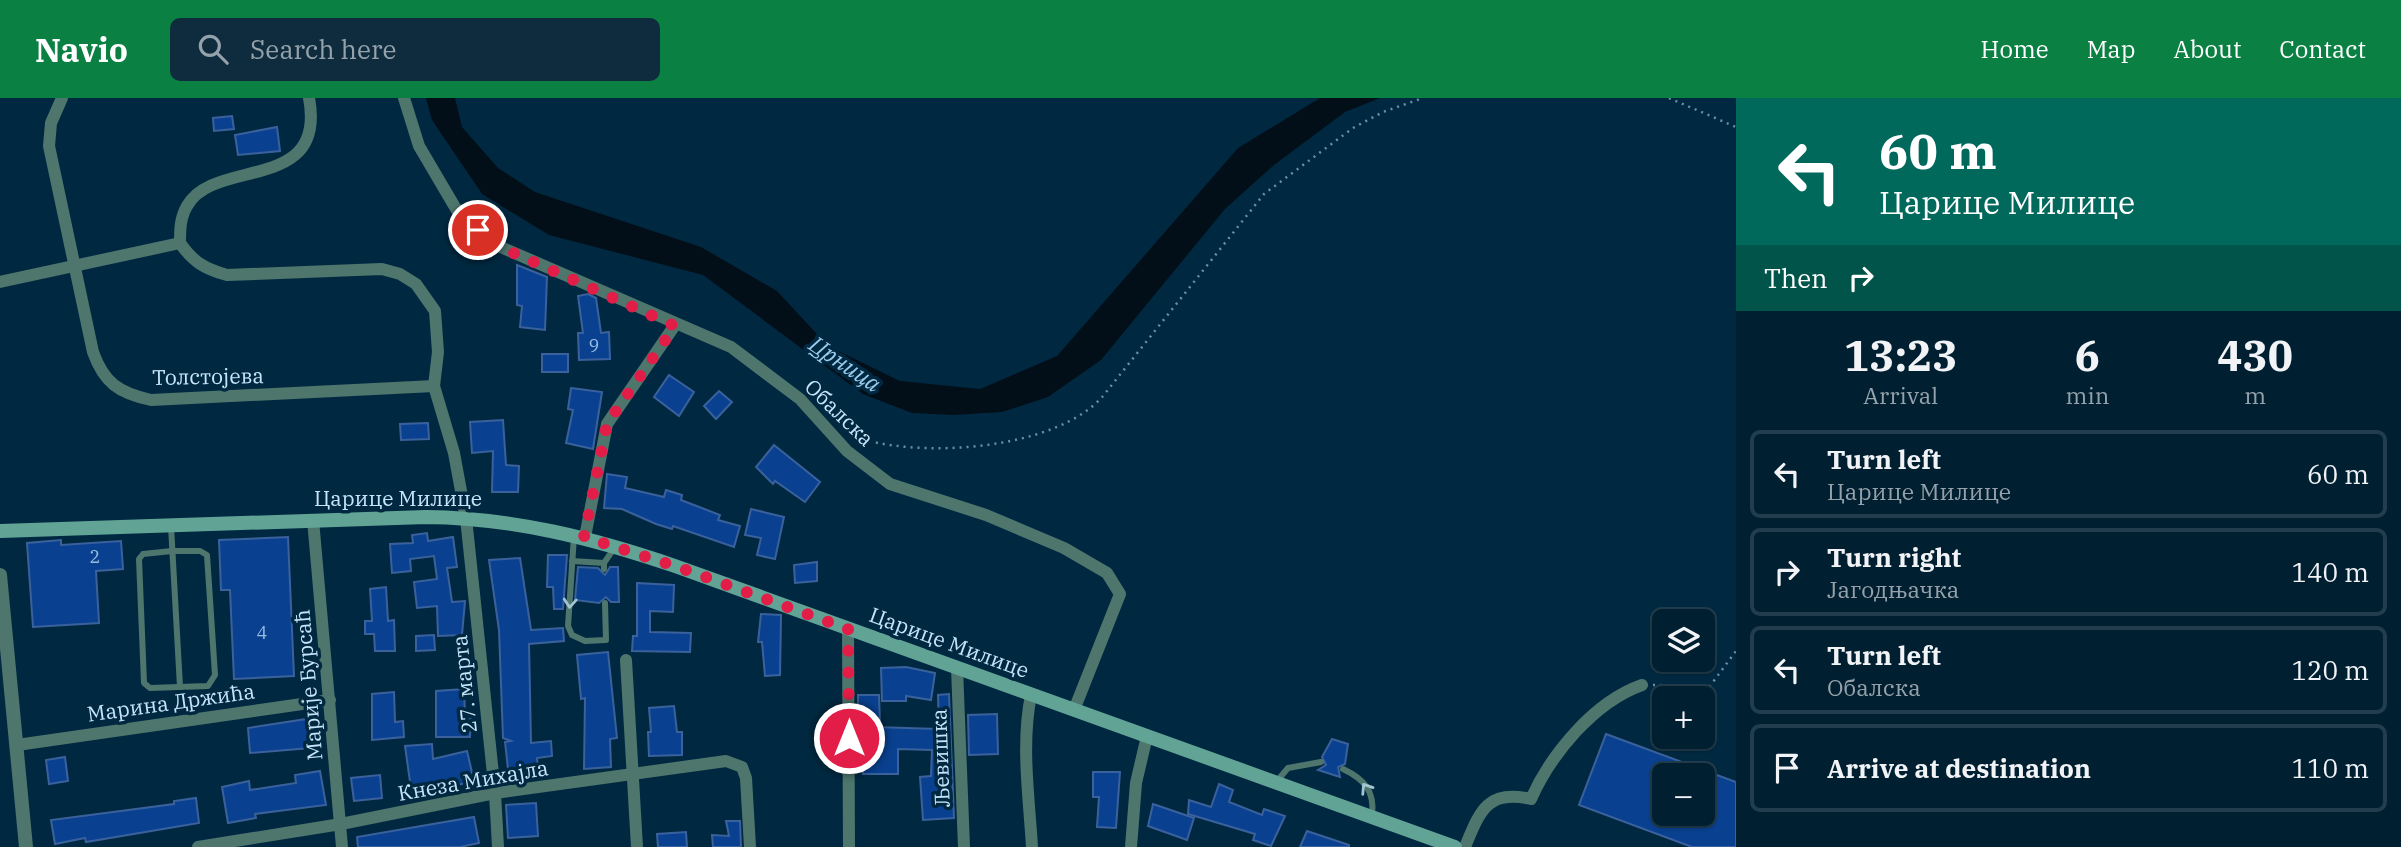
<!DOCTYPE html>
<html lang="en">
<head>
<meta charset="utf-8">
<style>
	body { margin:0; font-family:"IBM Plex Serif",serif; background:#0e2c3d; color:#f1f3f6; height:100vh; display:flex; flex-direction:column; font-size:26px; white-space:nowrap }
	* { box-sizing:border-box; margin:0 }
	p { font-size:23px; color:#95a2ab }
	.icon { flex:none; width:38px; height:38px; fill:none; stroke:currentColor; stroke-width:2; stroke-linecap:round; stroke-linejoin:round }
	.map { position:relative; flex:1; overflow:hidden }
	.side { display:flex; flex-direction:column; background:#001f31; width:665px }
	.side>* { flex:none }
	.guide { background:#00695c; color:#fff; overflow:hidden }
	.controls { position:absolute; left:1652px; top:511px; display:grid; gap:14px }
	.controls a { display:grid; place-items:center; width:63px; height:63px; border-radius:10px; background:#001f31; box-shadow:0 2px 5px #0004,0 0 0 2px #223d4d; font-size:35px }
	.pin { position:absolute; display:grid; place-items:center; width:60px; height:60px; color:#fff; margin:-30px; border:4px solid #fff; border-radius:50%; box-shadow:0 2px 7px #0007 }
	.me { position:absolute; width:77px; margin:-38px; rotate:0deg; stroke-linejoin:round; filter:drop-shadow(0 0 5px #0008) }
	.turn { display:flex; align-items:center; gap:24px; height:147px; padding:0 28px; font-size:32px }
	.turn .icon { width:91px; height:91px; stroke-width:2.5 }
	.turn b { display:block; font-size:49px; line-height:60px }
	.then { display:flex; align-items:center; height:66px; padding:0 28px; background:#0003; gap:14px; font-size:26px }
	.eta { display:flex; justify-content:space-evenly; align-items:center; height:119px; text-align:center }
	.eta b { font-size:42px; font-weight:700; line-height:49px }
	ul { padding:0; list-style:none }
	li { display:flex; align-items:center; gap:21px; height:88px; margin:0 14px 10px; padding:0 14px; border:4px solid #223d4d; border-radius:10px }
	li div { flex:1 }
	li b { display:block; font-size:26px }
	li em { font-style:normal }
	header { display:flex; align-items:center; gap:42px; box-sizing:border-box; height:98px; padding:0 35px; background:#0b8043; color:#fff }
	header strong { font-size:33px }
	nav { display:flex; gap:38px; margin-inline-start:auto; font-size:24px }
	.search { width:490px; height:63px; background:#0e2c3d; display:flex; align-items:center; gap:18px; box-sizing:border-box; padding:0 24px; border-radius:10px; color:#95a2ab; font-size:26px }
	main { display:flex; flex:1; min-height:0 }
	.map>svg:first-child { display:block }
	.water { fill:#030f18 }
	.building { fill:#094190; stroke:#3a619c; stroke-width:2; fill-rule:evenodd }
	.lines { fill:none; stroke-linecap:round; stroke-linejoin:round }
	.path { stroke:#6c8fa6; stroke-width:2.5; stroke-dasharray:2 5; stroke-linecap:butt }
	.service { stroke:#4e766d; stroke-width:6 }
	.minor { stroke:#4e766d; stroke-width:12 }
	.tertiary { stroke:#4e766d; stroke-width:14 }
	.secondary { stroke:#61a496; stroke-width:14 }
	.oneway { stroke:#a3c4d0 }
	.route { stroke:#e11d48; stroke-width:12; stroke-dasharray:0 21.6 }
	.labels { text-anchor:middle; stroke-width:7; stroke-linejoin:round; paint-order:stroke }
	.number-label { font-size:18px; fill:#98bce0 }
	.street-label { font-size:21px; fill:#c7e5fa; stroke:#002941 }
	.water-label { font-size:23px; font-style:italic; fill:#9ccced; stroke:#002941 }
</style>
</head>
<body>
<header>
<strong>Navio</strong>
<div class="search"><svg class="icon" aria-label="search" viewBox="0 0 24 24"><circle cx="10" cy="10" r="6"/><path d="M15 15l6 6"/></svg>Search here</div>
<nav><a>Home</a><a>Map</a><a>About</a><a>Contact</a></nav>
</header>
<main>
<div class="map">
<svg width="1736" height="749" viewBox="0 0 1736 749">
	<rect width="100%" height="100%" fill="#002941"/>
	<!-- water -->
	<path class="water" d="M426 0H455L462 29 498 70 535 94 701 149 777 193 828 248 900 283 980 291 1057 258 1238 50 1320 0H1380L1345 14 1274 67 1225 111 1101 262 1048 299 1002 314 953 317 912 315 863 296 703 177 549 137 482 96 432 22Z"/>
	<!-- building -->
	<g class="building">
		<path d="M232 18 234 31 214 33 213 20Z"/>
		<path d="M277 29 280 53 238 57 235 37Z"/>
		<path d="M517 167 547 179 545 232 520 229 522 208 517 207Z"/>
		<path d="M588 196 596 200 601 235 609 234 610 261 579 262 578 235H583L578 198Z"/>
		<rect x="542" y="256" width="26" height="18"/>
		<path d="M669 277 694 294 679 318 654 299Z"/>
		<path d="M571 290 602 294 593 351 566 345 573 312 568 311Z"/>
		<path d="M719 293 732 304 716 321 704 308Z"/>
		<path d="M503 322 506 367 519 368 518 394H492L493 353 472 355 470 324Z"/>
		<path d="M428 325 429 341 401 342 400 326Z"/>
		<path d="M774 347 820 384 805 404 775 383 773 386 756 369Z"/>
		<path d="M607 376 627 379 625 390 664 399 666 392 682 397 681 402 720 417 718 422 740 428 734 449 673 428 672 431 656 426 622 411 604 410Z"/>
		<path d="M751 411 784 419 775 461 757 457 761 440 745 437Z"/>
		<path d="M427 435 428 443 453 439 457 469 447 470 452 504 465 503 462 537 438 538 437 508 417 510 414 484 437 481 434 458 410 461 411 473 392 475 390 446 413 445 412 437Z"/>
		<path d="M288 439 294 578 234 581 230 492H221L219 442Z"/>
		<path d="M61 442V447L121 443 123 471 96 473 99 525 33 529 27 445Z"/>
		<path d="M548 457H567L563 511H554L553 489H547Z"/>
		<path d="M520 460 531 532 563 530 564 543 529 546 531 645 551 643 552 658 537 660 539 677 509 680 505 644 511 643 503 640 499 532 489 462Z"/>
		<path d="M817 464V483L795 485 794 467Z"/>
		<path d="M578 469 598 470 605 477 610 469H618L619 504H611L606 499 599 505 575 502Z"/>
		<path d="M637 485 674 487 673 514 650 513V534L691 535 690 554 632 553 633 538H637Z"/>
		<path d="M386 489 388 523 394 522 395 553H375L374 536H365V523H372L370 491Z"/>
		<path d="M761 516 781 517 780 577 765 578 762 544H758Z"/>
		<path d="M434 537 435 552 416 553V538Z"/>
		<path d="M608 554 617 640 610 641 611 669 584 671 585 600 581 601 577 557Z"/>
		<path d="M906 569 935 575 931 602 906 598V603H882L881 570Z"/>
		<path d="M464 591 465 617 471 618 470 639H436V593Z"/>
		<path d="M394 594 395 624 403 623 404 639 372 642V596Z"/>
		<path d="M949 596 954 720 923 722 920 679 931 678 932 652 898 651V676H863L864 655H875V629L939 631 938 597Z"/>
		<path d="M858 597H879L880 626H858Z"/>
		<path d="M674 608 677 634H682V657L649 658 648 634H651L649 610Z"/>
		<path d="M997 616 998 656 969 657 968 617Z"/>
		<path d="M313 620 315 632 320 631 322 649 250 655 248 630Z"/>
		<path d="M1606 636 1736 684V749H1692L1579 707ZM1664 677H1703V716H1664Z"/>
		<path d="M1332 641 1348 646 1345 666 1338 669 1340 679 1318 672 1326 667 1322 659Z"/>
		<path d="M432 646 433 661 467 653 474 683 412 698 405 648Z"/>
		<path d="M65 659 68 683 49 686 46 662Z"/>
		<path d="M320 673 326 707 255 716 256 720 228 725 222 689 249 683 250 692 296 685 295 677Z"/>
		<path d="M1093 674H1120L1116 730 1097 729 1099 699H1093Z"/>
		<path d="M380 677 382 700 354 703 351 680Z"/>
		<path d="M1219 686 1233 692 1229 704 1262 717 1264 711 1285 718 1271 748 1253 742 1255 736 1188 716 1189 702 1211 709Z"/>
		<path d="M196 700 199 725 86 744 85 740 55 746 51 722 174 706V703Z"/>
		<path d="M536 705 538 738 508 740 506 707Z"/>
		<path d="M1153 706 1194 720 1187 742 1148 728Z"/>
		<path d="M474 719 479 745 460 749H358L357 739Z"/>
		<path d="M726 723H740L741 749H713L712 737 729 738Z"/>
		<path d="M1307 733 1349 747V749H1300Z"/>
		<path d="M686 734 687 749H658L657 736Z"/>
	</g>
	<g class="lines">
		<!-- path -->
		<g class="path">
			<path d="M1669 0 1736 29"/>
			<path d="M849 337C915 362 1055 353 1103 298L1264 96 1353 30 1383 14 1423 0"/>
			<path d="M1653 587 1710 588 1736 553"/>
		</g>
		<!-- service -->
		<g class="service">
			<path d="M171 428 180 589"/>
			<path d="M574 438 568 528 572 537 585 543 606 542 605 505"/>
			<path d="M172 453H200L207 457 215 577 208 588 150 590 144 585 139 461 143 456Z"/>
			<path d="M572 463 604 465"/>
			<path d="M604 471V465L615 449"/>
			<path d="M1343 671C1364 681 1375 693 1372 717"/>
			<path d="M1277 683 1288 670 1321 664"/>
		</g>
		<!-- minor -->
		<g class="minor">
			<path d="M62 0 51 25 49 48 93 254C104 285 119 295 151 302L434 288"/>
			<path d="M404 0 419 48 459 116 496 147 731 249 800 301 847 353 890 386 986 417 1064 450 1107 475 1120 496 1074 612"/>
			<path d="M180 145C193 164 205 171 227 177L382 171 400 176 416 186 435 213 438 254 434 288 454 355 466 420 495 695 498 749"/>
			<path d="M180 145C180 132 180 120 187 108 214 59 327 96 309 0"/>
			<path d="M0 184 180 145"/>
			<path d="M313 422 342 749"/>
			<path d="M585 439 607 326 675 227"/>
			<path d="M848 531 849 749"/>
			<path d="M626 562 637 749"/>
			<path d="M957 570 964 749"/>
			<path d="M1031 597C1021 646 1029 699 1032 749"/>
			<path d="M17 647 330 602"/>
			<path d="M198 749 341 726 495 695 726 663 742 669 746 680 750 749"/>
			<path d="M1131 749 1136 685 1147 638"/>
			<path d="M1465 749C1480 713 1487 691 1531 701 1551 656 1594 604 1642 587"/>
		</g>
		<!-- tertiary -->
		<path class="tertiary" d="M0 477 26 749"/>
		<!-- secondary -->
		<path class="secondary" d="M0 433 426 419C513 420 593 440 675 468L1455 749"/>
	</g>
	<!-- one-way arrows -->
	<defs><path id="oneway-chevron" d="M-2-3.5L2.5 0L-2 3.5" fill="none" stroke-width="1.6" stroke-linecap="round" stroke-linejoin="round" transform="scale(1.75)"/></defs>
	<g class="oneway">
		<use href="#oneway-chevron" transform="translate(570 505) rotate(94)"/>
		<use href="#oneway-chevron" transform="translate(1366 690) rotate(-123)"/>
	</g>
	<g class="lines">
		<!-- route -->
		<path class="route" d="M478 132 496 147 675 228 607 326 584 439 675 468 848 531 849 640"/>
	</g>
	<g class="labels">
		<!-- number labels -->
		<g class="number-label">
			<text x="594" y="254">9</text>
			<text x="95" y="465">2</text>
			<text x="262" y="541">4</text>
		</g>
		<!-- street labels -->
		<g class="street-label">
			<text transform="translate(208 279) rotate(-1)" y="7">Толстојева</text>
			<text transform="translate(839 315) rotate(44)" y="7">Обалска</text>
			<text x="398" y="408">Царице Милице</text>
			<text transform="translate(949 545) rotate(20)" y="7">Царице Милице</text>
			<text transform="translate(465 586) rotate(-96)" y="7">27. марта</text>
			<text transform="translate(309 587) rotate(-95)" y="7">Марије Бурсаћ</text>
			<text transform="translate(171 605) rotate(-8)" y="7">Марина Држића</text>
			<text transform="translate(941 660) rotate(-92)" y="7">Љевишка</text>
			<text transform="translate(473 683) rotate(-10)" y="7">Кнеза Михајла</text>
		</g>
		<!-- water labels -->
		<g class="water-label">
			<text transform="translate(845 266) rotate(34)" y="8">Црница</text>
		</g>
	</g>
</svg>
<div class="controls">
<a><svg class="icon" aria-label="layers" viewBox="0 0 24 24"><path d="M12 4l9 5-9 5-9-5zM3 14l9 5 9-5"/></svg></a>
<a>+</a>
<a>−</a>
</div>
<div class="pin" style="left:478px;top:132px;background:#d93025"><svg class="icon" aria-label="arrive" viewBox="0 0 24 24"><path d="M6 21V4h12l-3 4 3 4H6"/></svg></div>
<svg class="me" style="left:849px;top:640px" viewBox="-20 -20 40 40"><circle r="17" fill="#e11d48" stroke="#fff" stroke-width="3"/><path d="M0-11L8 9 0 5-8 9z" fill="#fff"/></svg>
</div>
<section class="side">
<div class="guide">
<div class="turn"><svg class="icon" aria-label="left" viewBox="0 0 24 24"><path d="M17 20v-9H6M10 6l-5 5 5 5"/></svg><div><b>60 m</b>Царице Милице</div></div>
<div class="then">Then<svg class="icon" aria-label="right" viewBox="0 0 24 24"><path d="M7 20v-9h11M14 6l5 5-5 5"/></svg></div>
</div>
<div class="eta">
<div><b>13:23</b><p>Arrival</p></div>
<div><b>6</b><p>min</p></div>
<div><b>430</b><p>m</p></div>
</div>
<ul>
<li><svg class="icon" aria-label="left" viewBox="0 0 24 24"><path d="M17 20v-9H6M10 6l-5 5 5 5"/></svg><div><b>Turn left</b><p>Царице Милице</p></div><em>60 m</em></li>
<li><svg class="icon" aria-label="right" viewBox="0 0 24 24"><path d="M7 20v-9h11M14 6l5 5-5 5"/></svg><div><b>Turn right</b><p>Јагодњачка</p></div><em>140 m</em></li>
<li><svg class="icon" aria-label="left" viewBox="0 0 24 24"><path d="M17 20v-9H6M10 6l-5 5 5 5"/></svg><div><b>Turn left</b><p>Обалска</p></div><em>120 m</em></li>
<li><svg class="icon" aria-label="arrive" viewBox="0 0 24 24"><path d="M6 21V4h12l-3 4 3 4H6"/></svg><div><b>Arrive at destination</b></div><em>110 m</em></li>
</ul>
</section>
</main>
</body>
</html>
